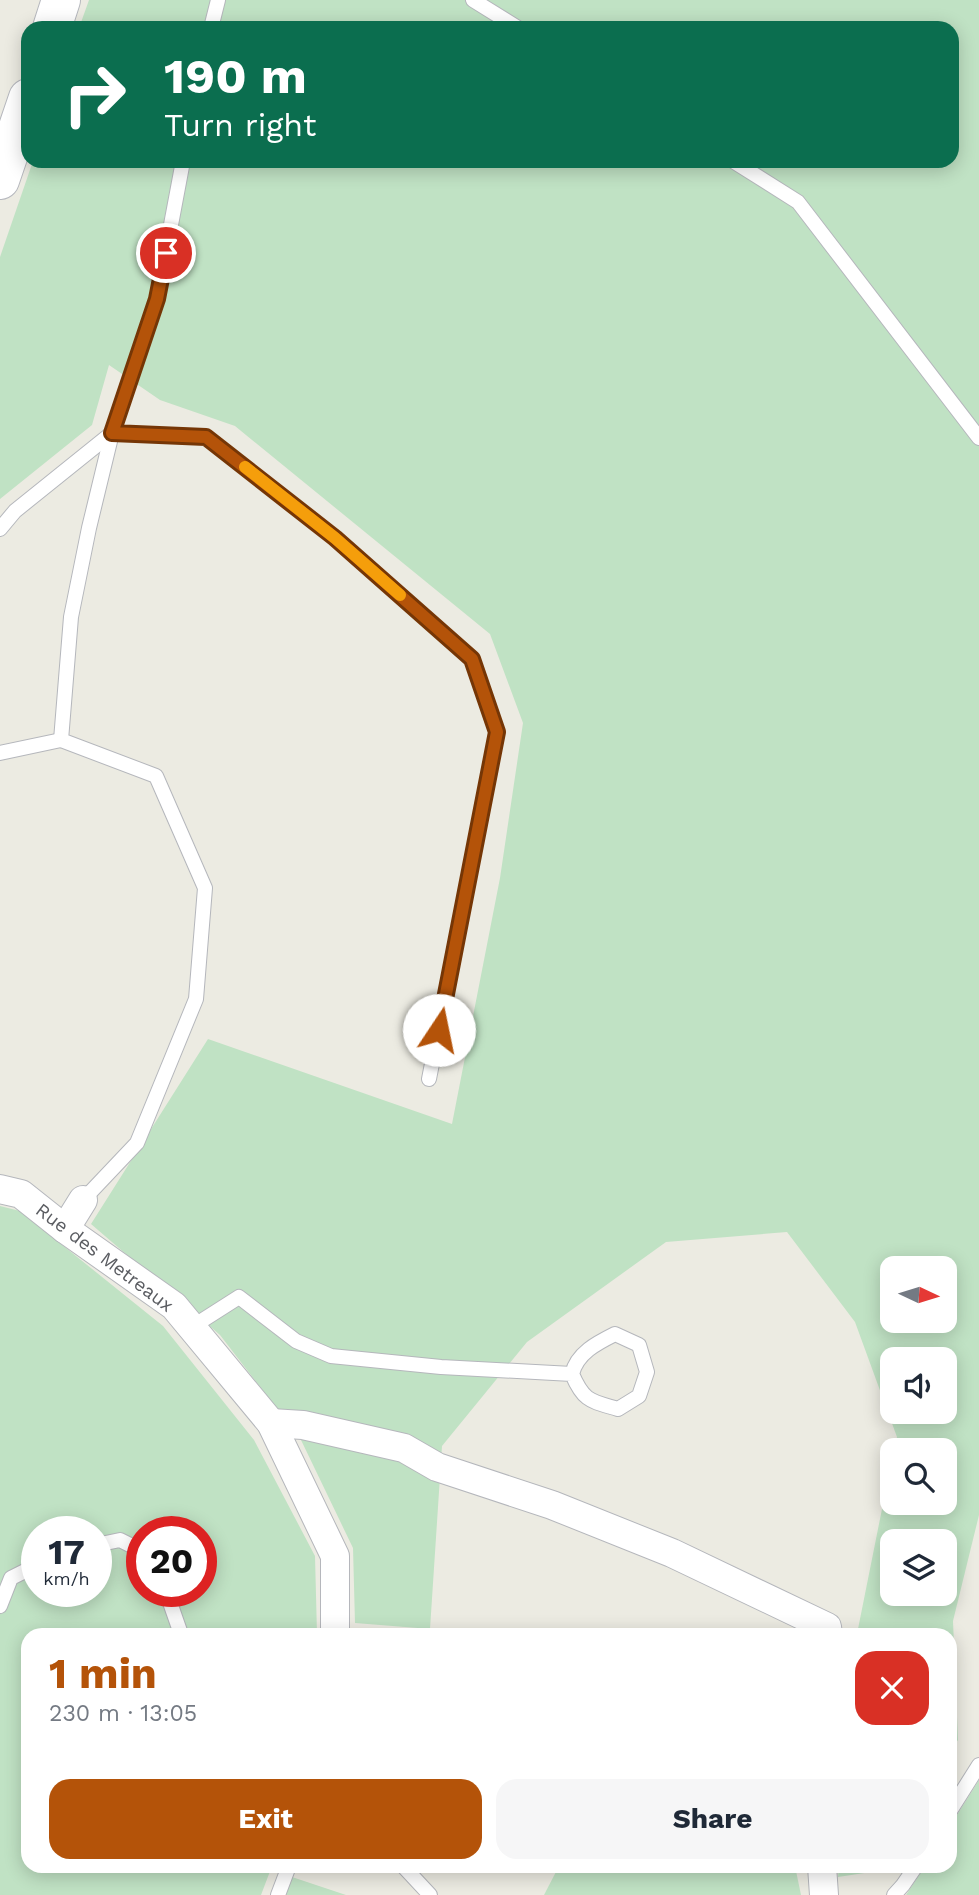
<!DOCTYPE html>
<html lang="en">
<head>
<meta charset="utf-8">
<style>
	body { margin:0; font-family:"Work Sans",sans-serif; background:#f6f6f7; color:#1f2937; height:100vh; display:flex; flex-direction:column; font-size:26px; white-space:nowrap }
	* { box-sizing:border-box; margin:0 }
	p { font-size:23px; color:#747a83 }
	.icon { flex:none; width:38px; height:38px; fill:none; stroke:currentColor; stroke-width:2; stroke-linecap:round; stroke-linejoin:round }
	.map { position:relative; flex:1; overflow:hidden }
	.side { position:absolute; left:21px; top:1628px; width:936px; height:245px; display:flex; flex-direction:column; background:#fff; border-radius:21px; box-shadow:0 4px 18px #0003 }
	.side>* { flex:none }
	.guide { position:absolute; left:21px; top:21px; width:938px; height:147px; border-radius:21px; box-shadow:0 4px 18px #0003; background:#0b6e4f; color:#fff; overflow:hidden }
	.needle { width:46px; rotate:94deg }
	.controls { position:absolute; left:880px; top:1256px; display:grid; gap:14px }
	.controls a { display:grid; place-items:center; width:77px; height:77px; border-radius:14px; background:#fff; box-shadow:0 4px 18px #0003; font-size:35px }
	.speed { position:absolute; left:21px; top:1516px; display:flex; gap:14px; font-size:35px; font-weight:700; text-align:center }
	.speed>* { display:grid; place-content:center; width:91px; height:91px; border-radius:50%; background:#fff; box-shadow:0 4px 18px #0003; line-height:1 }
	.speed small { font-size:18px; font-weight:400 }
	.speed .limit { border:10px solid #d22; background:#fff; color:#111 }
	.pin { position:absolute; display:grid; place-items:center; width:60px; height:60px; color:#fff; margin:-30px; border:4px solid #fff; border-radius:50%; box-shadow:0 2px 7px #0007 }
	.me { position:absolute; width:77px; margin:-38px; rotate:11deg; stroke-linejoin:round; filter:drop-shadow(0 0 5px #0008) }
	.turn { display:flex; align-items:center; gap:24px; height:147px; padding:0 28px; font-size:32px }
	.turn .icon { width:91px; height:91px; stroke-width:2.5 }
	.turn b { display:block; font-size:49px; line-height:60px }
	.round { display:grid; place-items:center; flex:none; width:74px; height:74px; border-radius:21px; background:#f6f6f7 }
	.headline { display:flex; align-items:center; justify-content:space-between; height:119px; padding:0 28px }
	h1 { font-size:42px; font-weight:700; line-height:52px; color:#b45309 }
	.primary-button { display:flex; gap:14px; margin-top:auto; padding:14px 28px }
	.primary-button a { flex:1; height:80px; border-radius:21px; background:#b45309; color:#fff; font-size:28px; font-weight:700; line-height:80px; text-align:center }
	.primary-button a+a { background:#f6f6f7; color:#1f2937 }
	.map>svg:first-child { display:block }
	.green { fill:#c0e2c4; fill-rule:evenodd }
	.lines { fill:none; stroke-linecap:round; stroke-linejoin:round }
	.lane-casing { stroke:#b5b7bc; stroke-width:16 }
	.street-casing { stroke:#b5b7bc; stroke-width:30 }
	.secondary-casing { stroke:#b6b8be; stroke-width:40 }
	.lane { stroke:#fff; stroke-width:14 }
	.street { stroke:#fff; stroke-width:28 }
	.secondary { stroke:#fff; stroke-width:38 }
	.route-casing { stroke:#753606; stroke-width:18 }
	.route { stroke:#b45309; stroke-width:12 }
	.slow { stroke:#f59e0b; stroke-width:12 }
	.labels { text-anchor:middle; stroke-width:6; stroke-linejoin:round; paint-order:stroke }
	.street-label { font-size:19px; fill:#5b5d62; stroke:#fff }
</style>
</head>
<body>
<div class="map">
<svg width="979" height="1895" viewBox="0 0 979 1895">
	<rect width="100%" height="100%" fill="#ecebe2"/>
	<!-- green -->
	<g class="green">
		<path d="M89 0H979V1515L953 1621 958 1740 950 1752V1634H857L892 1459V1503H945V1451H894L897 1437 855 1322 787 1232 666 1242 527 1342 442 1446 430 1629 355 1623 353 1548 301 1440 220 1335 91 1224 208 1039 452 1124 500 878 523 723 490 634 235 426 160 400 109 365 92 425 0 499V257L33 161H952V28H79ZM892 1269H945V1321H892ZM892 1360H945V1412H892ZM892 1542H945V1594H892Z"/>
		<path d="M0 1206 20 1211 163 1326 254 1440 315 1556 317 1634H28V1866H272L261 1895H0ZM37 1531H96V1591H37ZM142 1531H201V1591H142Z"/>
		<path d="M979 1780V1895H906L925 1866H950V1826Z"/>
		<path d="M559 1866H795L801 1895H544Z"/>
		<path d="M839 1866H875L871 1872 838 1877Z"/>
		<path d="M292 1877 346 1895H285Z"/>
	</g>
	<g class="lines">
		<!-- lane casing -->
		<g class="lane-casing">
			<g id="lane">
				<path d="M473 0 518 28"/>
				<path d="M211 28 218 0"/>
				<path d="M733 161 798 202 979 438"/>
				<path d="M0 529 15 511 112 433 206 437 335 538 472 659 497 732 429 1079"/>
				<path d="M0 753 61 740"/>
				<path d="M83 1200 137 1143 196 999 205 888 156 776 61 740 71 617 89 528 112 433 157 299 183 161"/>
				<path d="M192 1327 239 1297 296 1341 331 1356 441 1367 572 1374C584 1402 591 1401 618 1409L639 1396 647 1372 639 1345 615 1334C597 1343 577 1353 572 1374"/>
				<path d="M96 1545 120 1540 142 1551"/>
				<path d="M166 1591 181 1634"/>
				<path d="M0 1606 11 1578 37 1565"/>
				<path d="M950 1811 979 1765"/>
				<path d="M403 1866 430 1895"/>
				<path d="M278 1895 289 1866"/>
				<path d="M894 1895 903 1885 916 1866"/>
			</g>
		</g>
		<!-- street casing -->
		<g class="street-casing">
			<g id="street">
				<path d="M0 1189 21 1194 65 1229 174 1306 271 1423 335 1556V1634"/>
				<path d="M65 1229 83 1200"/>
				<path d="M271 1423 303 1425 404 1448 437 1467 552 1505 672 1553 827 1627 828 1634"/>
				<path d="M822 1866 824 1895"/>
			</g>
		</g>
		<!-- secondary casing -->
		<g class="secondary-casing">
			<g id="secondary">
				<path d="M52 28 61 0"/>
				<path d="M0 180 28 98"/>
			</g>
		</g>
		<!-- lane -->
		<use href="#lane" class="lane"/>
		<!-- street -->
		<use href="#street" class="street"/>
		<!-- secondary -->
		<use href="#secondary" class="secondary"/>
	</g>
	<g class="lines">
		<!-- route casing -->
		<g class="route-casing">
			<path id="route" d="M166 253 157 299 112 433 206 437 335 538 472 659 497 732 439 1030"/>
		</g>
		<!-- route -->
		<use href="#route" class="route"/>
		<!-- slow -->
		<path class="slow" d="M245 467 335 538 400 595"/>
	</g>
	<g class="labels">
		<!-- street labels -->
		<g class="street-label">
			<text transform="translate(105 1257) rotate(37)" y="7">Rue des Metreaux</text>
		</g>
	</g>
</svg>
<div class="controls">
<a><svg class="needle" viewBox="-14 -14 28 28"><path d="M0-13l5 13h-10z" fill="#e53935"/><path d="M0 13l5-13h-10z" fill="#747a83"/></svg></a>
<a><svg class="icon" aria-label="sound" viewBox="0 0 24 24"><path d="M4 9h4l5-4v14l-5-4H4zM17 9q2 3 0 6"/></svg></a>
<a><svg class="icon" aria-label="search" viewBox="0 0 24 24"><circle cx="10" cy="10" r="6"/><path d="M15 15l6 6"/></svg></a>
<a><svg class="icon" aria-label="layers" viewBox="0 0 24 24"><path d="M12 4l9 5-9 5-9-5zM3 14l9 5 9-5"/></svg></a>
</div>
<div class="speed"><div>17<small>km/h</small></div><div class="limit">20</div></div>
<div class="pin" style="left:166px;top:253px;background:#d93025"><svg class="icon" aria-label="arrive" viewBox="0 0 24 24"><path d="M6 21V4h12l-3 4 3 4H6"/></svg></div>
<svg class="me" style="left:439px;top:1030px" viewBox="-20 -20 40 40"><circle r="19" fill="#fff"/><path d="M0-13L10 11 0 6-10 11z" fill="#b45309"/></svg>
<div class="guide">
<div class="turn"><svg class="icon" aria-label="right" viewBox="0 0 24 24"><path d="M7 20v-9h11M14 6l5 5-5 5"/></svg><div><b>190 m</b>Turn right</div></div>
</div>
<section class="side">
<div class="headline"><div><h1>1 min</h1><p>230 m · 13:05</p></div><a class="round" style="background:#d93025;color:#fff"><svg class="icon" aria-label="close" viewBox="0 0 24 24"><path d="M6 6l12 12M18 6L6 18"/></svg></a></div>
<div class="primary-button"><a>Exit</a><a>Share</a></div>
</section>
</div>
</body>
</html>
